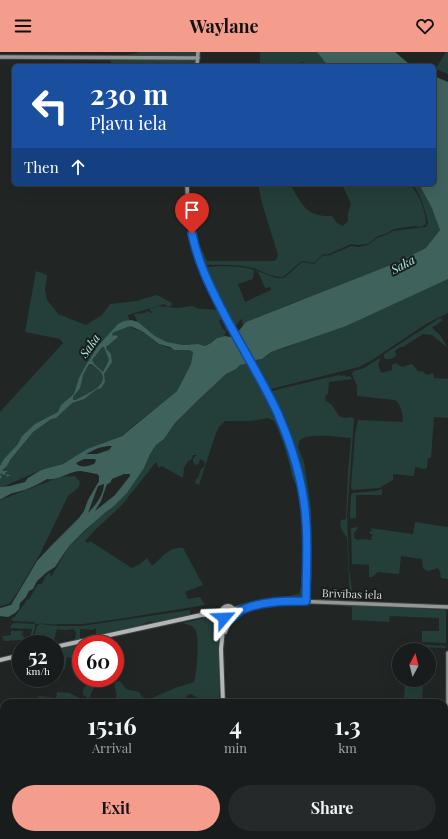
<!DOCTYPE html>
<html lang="en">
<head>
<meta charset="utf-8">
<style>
	body { margin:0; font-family:"Playfair Display",serif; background:#262929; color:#f1f3f6; height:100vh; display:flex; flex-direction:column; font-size:15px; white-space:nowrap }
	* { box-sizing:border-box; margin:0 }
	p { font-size:13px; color:#9fa1a3 }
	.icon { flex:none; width:22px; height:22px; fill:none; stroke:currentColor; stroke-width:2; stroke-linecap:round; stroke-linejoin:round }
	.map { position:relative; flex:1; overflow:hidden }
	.panel { position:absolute; left:0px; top:647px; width:448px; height:140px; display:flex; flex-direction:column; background:#191c1c; border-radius:12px 12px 0 0; box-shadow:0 4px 16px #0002,0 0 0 1px #373a3b }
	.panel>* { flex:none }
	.guide { position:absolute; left:12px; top:12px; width:424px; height:122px; border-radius:6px; box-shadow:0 4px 16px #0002,0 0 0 1px #373a3b; background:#1a4fa0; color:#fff; overflow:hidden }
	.needle { width:26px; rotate:7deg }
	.controls { position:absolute; left:392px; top:591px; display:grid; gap:8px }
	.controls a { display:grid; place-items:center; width:44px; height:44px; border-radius:50%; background:#191c1c; box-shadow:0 4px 16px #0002,0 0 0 1px #373a3b; font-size:20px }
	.speed { position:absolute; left:12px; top:583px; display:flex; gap:8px; font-size:20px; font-weight:700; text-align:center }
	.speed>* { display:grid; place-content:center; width:52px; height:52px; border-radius:50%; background:#191c1c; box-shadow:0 4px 16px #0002,0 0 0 1px #373a3b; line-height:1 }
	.speed small { font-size:10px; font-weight:400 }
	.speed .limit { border:6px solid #d22; background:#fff; color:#111 }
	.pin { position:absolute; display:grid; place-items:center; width:34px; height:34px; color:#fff; margin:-41px -17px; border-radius:50% 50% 50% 0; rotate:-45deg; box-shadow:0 0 4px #0007 }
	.pin .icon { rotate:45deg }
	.me { position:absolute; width:44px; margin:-22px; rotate:64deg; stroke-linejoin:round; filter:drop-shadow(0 0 3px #0008) }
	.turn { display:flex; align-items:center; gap:14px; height:84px; padding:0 12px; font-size:18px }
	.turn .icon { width:52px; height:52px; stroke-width:2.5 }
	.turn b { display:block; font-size:28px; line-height:34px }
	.then { display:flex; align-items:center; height:38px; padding:0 12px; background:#0003; gap:8px; font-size:15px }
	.eta { display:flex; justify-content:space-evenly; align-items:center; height:68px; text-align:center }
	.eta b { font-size:24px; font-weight:700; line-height:28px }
	.primary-button { display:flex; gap:8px; margin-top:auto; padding:8px 12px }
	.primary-button a { flex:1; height:46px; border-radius:24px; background:#f49d8c; color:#111; font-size:16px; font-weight:700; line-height:46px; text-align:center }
	.primary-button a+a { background:#262929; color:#f1f3f6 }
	header { display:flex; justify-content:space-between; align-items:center; height:52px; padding:0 12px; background:#f49d8c; color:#111; font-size:18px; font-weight:700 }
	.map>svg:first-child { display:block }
	.green { fill:#243e3a }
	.water { fill:#3f625c; fill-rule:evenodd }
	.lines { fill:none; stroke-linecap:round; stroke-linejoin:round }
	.river { stroke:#3f625c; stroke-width:4.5 }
	.secondary-casing { stroke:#3e4342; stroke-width:5.5 }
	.primary-casing { stroke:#3e4342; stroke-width:6 }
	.secondary { stroke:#939796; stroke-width:3.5 }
	.primary { stroke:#b1b7b6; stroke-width:4 }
	.route-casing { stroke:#114b97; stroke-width:10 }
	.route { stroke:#1a73e8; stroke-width:7 }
	.labels { text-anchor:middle; stroke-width:4; stroke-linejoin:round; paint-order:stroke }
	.street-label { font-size:11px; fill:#d8dcdb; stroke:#181d1c }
	.water-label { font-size:12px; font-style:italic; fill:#a7ede0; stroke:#181d1c }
</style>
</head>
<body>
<header><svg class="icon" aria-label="menu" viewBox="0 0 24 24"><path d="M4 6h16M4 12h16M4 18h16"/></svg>Waylane<svg class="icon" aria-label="heart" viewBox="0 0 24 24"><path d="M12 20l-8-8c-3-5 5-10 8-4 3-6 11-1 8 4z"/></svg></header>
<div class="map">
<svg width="448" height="787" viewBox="0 0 448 787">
	<rect width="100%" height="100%" fill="#212625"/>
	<!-- green -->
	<g class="green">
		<path d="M140 0H198L197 14H111L110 5H120Z"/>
		<path d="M260 0H317L328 14H305V11L303 10 300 11V14H260Z"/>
		<path d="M446 0H448V22L436 17 439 11Z"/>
		<path d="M258 132H290C302 152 305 165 332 164L337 171 343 174 348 169V161L351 152 342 132H410C419 142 426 159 426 172L421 175 414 174 394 177 386 182 378 184 368 192 358 193 351 192 329 202 322 203 314 211 302 209 283 225C272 226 262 219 253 216 243 213 221 212 211 213L210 212 209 213 204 214 200 204 201 199 203 200 207 209H274L276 208 278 203 262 151Z"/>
		<path d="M412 132H434L448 204 293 251 246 270 243 274 242 268 241 267 235 275 231 272 209 230 204 216C213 213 246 214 254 218L253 227 238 232 245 250 271 238 270 235 265 236 258 220 255 218 276 226H284L302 210 314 212 322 204 330 203 351 194 358 195 368 193 377 186 386 183 393 179 426 175 428 171C425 158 421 142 412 132Z"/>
		<path d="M36 219 47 223 45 237 47 248 58 262 86 273 102 263 110 252 136 249 157 243 172 251V253L168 255 164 252 128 263 132 276 142 279 159 292 174 298H189L193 300 191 312 177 339 121 384 87 397 63 412 41 418 0 436V360L63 291 60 287 25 280Z"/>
		<path d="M448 227V261L426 272 372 308 359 315 271 337 266 336 263 330 267 329 257 311 255 310 256 308 262 307 271 300 288 295Z"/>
		<path d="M158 254 177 256 193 254C198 258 211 257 219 258L230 277 228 279 226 278 222 267 219 268 222 276 226 280 224 283 225 284 217 286 211 291 205 294 198 292 183 293 167 290 155 284 138 271 134 262 145 261 148 259 151 261 152 260 149 257Z"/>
		<path d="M440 266 443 268 432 276 440 283 448 296 432 283 423 282 403 295H400L395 299 396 304 391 307H385L384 305V302Z"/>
		<path d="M380 306 379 311 378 312 381 321 392 318V313L395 311 402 315 412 312 418 319 424 320 425 322 430 323 431 321H433L434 326 448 327V366L434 365 431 406H428L427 416 424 417 415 415 414 424 393 422V428L379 436 353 438 351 436 355 382 358 368 403 370C403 363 401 352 395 348L357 344V334L352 322 354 319 364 316Z"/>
		<path d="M244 311H248C252 319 258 326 262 334 268 346 274 358 279 370 303 422 306 474 305 530L301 531V525H303C304 501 304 474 300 451 299 445 298 438 296 433 295 430 293 427 292 424 288 405 283 387 274 369L268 366 251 369H225L219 375 216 381 199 433 195 431 196 427 198 426 201 417 204 415 205 412 204 409 200 407 198 413 194 412 193 409V406L197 403H193L191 408 188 409 184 416 183 426 162 414 159 416 156 410 122 453 95 478 85 489 88 491 90 489 132 516 140 512 147 506 152 514C162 506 169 494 183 496L203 533 185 540 188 547 200 545 205 553 112 568 83 572H58C53 574 44 570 36 572L34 570 12 569V566L15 565C18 558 24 555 26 548L29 547 38 532H42L45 525 50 520 51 525 69 494 96 468 113 455 127 441 144 416 150 402 156 393 164 387 175 371 205 340 226 322Z"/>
		<path d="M339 323 341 324 345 323 346 325 350 324 352 327 329 330 328 342 326 343 325 345 326 349 331 352 339 364 345 366 352 365 354 367 347 463 349 516 352 540 351 546 349 548H315L309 545 308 536H310V543L311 546 314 547H350L347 486C343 479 339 476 341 468L346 467 348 419 351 386C339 385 307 380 299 389L298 395 304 410 311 456 312 529H311L310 531H308C308 490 308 449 297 410 290 386 279 364 269 342L270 340 279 337Z"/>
		<path d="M75 424 80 430 79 435 68 444 40 502 17 541 10 551 5 553 0 554V448L60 425Z"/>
		<path d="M382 437V443H356V466H350L351 443 353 441 376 439Z"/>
		<path d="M415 470 448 475V527L441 526 440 520 438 516 428 519 423 516 422 507 401 504 399 522 378 520 372 525H369V513L352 512 351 476 359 475 354 481V486L357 488 363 487 372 488 371 485 373 483 369 481 372 478 370 476 413 482Z"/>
		<path d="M300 536H304V544L300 547 260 550V547L290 544 300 541Z"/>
		<path d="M341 553 445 558 446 559V591L422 590V579H439V566L390 564 389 570 352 568V555L341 554Z"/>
		<path d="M190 558V563L155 570C149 568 144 572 139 574L95 584 89 585 96 583V576L92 578 80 577V587L75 588 76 580 73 577 66 578 57 577 53 592H32L37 574 40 572 57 574H82Z"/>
		<path d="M215 564 218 565 222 573 219 594V651H205L191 642 187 643 186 651 181 648 168 647 165 651H110L116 646C118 640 113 635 115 630L120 629 126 637 139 640 142 645 148 647 152 646 175 636 194 630C197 622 200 583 195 577 192 573 187 573 183 571Z"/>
		<path d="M15 571 35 572V577L30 592H29L32 577 10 576 12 572Z"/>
		<path d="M11 579H23L22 583 24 584 23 588 4 589 2 584 11 583Z"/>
		<path d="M410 592 445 594 446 596 424 595 423 598H409Z"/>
		<path d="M76 593 77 607 67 605 65 617H61L62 619 60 620C53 615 54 605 56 598Z"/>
		<path d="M90 626H98L90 644 92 651H87L86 644 83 643V638Z"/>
		<path d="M405 628H423L422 651H404Z"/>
		<path d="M57 640 69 641 80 646H82L83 651H61L60 650 39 648 38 644 56 646Z"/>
		<path d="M0 685H4V761L0 763 4 769V783H13L16 787H0Z"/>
		<path d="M444 717 448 718V787H238L237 783H444Z"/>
		<path d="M182 783H227V787H183Z"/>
	</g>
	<!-- water -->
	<g class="water">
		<path d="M317 0H395L408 11 414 14H328Z"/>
		<path d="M434 24 448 30V227L346 274 271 300 262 307 256 308 255 310 240 313 236 317 226 322 197 349 175 371 164 387 156 393 150 402 144 416 127 441 113 455 106 460 85 478 69 494 55 515 47 520 37 529 33 537 29 539 26 545 20 551 19 557 15 561 8 565 0 564V556L11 553 37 509 51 494 79 466 84 459 88 448 99 429V424L97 422C92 421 86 420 81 419 70 419 57 429 47 427 34 435 18 442 3 442L0 443V435L10 434 25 430 28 426 41 418 63 412 87 397 122 384 177 339 191 312 193 300 189 298H174L170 295 159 292 142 279 130 274 114 280 112 282 113 284 116 283 118 285 106 295 107 298 111 302 112 310 104 322 105 330 101 336 97 337 84 347 72 351 56 366 51 367 33 380 10 408 7 414 2 418 3 419H8L5 421V422L11 423 7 425 6 422 4 423 1 421 0 423 2 425 0 427V414L4 407 18 392 22 384 35 372 58 360 61 353 74 342 79 326 86 313 98 294 118 272 124 269 131 268 138 270 155 284 167 290 183 293 198 292 205 294 211 291 217 286 225 284 230 285 237 281 246 270 396 211 426 196 440 178 432 156 419 132H434ZM102 295H104L109 308 103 320 95 313 92 308ZM89 312H92C95 315 100 318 102 322 108 335 84 343 76 348H73V345L80 336 83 323ZM108 394H112L109 398 97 402H86L98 396ZM84 407H95L96 409 94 412C88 414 81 417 76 411ZM124 422H130V424L115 443 95 459 101 449 107 432 110 431 112 427ZM104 432C104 442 96 453 88 461L98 434Z"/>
	</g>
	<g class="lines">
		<!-- river -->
		<path class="river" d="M0 445 11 439"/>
		<!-- secondary casing -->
		<g class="secondary-casing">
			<g id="secondary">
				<path d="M0 5 198 6"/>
				<path d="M197 14 198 0"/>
				<path d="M187 132C187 161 192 191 202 218 208 232 215 245 222 259 247 305 277 351 293 402 309 451 307 498 306 549"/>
				<path d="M234 557 252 552 292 549 448 555"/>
				<path d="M235 563 246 556"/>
				<path d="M448 601V655"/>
			</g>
		</g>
		<!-- primary casing -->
		<g class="primary-casing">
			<g id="primary">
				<circle cx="228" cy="561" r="7"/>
				<path d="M225 580 230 568"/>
				<path d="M55 595 201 563 218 562 222 563"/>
				<path d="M0 608 21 603"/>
				<path d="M223 651 221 597 224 566"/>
				<path d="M231 783 232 787"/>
			</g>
		</g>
		<!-- secondary -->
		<use href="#secondary" class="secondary"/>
		<!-- primary -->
		<use href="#primary" class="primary"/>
	</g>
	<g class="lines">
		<!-- route casing -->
		<g class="route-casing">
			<path id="route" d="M192 182C198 210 209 233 222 258 240 293 262 327 278 362 293 397 304 433 306 470 308 496 306 523 306 549 285 549 264 549 244 557 235 560 233 571 224 566"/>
		</g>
		<!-- route -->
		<use href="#route" class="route"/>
	</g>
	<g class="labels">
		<!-- street labels -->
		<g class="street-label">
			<text transform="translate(352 542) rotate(2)" y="4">Brīvības iela</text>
		</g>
		<!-- water labels -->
		<g class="water-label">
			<text transform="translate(403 213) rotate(-28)" y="4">Saka</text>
			<text transform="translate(90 294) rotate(-55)" y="4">Saka</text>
		</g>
	</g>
</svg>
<div class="controls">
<a><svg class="needle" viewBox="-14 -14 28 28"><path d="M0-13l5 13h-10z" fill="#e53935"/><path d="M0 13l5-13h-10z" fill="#9fa1a3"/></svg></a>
</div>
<div class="speed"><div>52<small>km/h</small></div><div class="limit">60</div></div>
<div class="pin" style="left:192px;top:182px;background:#d93025"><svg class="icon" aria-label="arrive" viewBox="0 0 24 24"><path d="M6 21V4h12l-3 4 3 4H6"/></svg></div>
<svg class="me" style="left:224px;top:566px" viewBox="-20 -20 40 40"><path d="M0-17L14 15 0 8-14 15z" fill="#1a73e8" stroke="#fff" stroke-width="4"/></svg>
<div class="guide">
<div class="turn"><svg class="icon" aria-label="left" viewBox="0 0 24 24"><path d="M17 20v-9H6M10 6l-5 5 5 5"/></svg><div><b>230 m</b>Pļavu iela</div></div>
<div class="then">Then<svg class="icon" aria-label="ahead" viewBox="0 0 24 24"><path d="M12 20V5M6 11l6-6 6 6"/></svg></div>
</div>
<section class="panel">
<div class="eta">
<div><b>15:16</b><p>Arrival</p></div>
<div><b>4</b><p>min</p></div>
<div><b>1.3</b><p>km</p></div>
</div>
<div class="primary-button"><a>Exit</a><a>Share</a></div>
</section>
</div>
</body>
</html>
